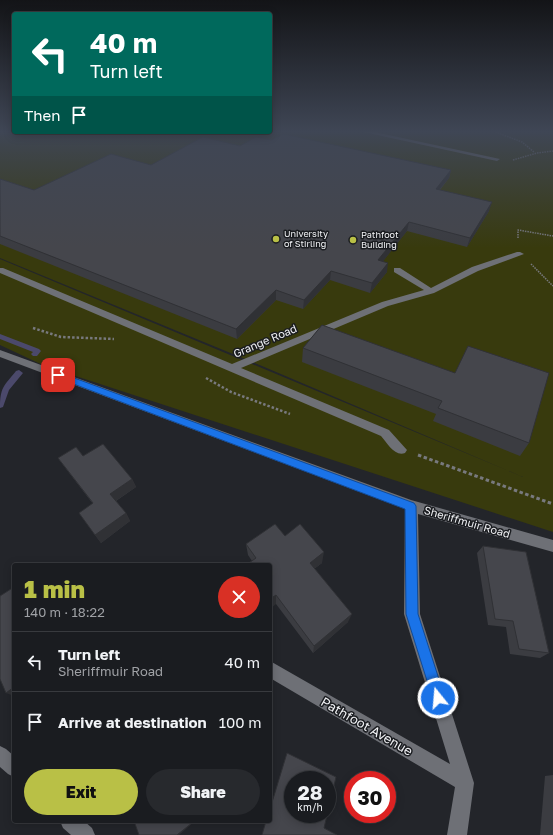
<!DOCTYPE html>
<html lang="en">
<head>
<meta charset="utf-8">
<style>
	body { margin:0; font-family:"Golos Text",sans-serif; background:#27292d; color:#f1f3f6; height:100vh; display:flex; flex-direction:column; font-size:15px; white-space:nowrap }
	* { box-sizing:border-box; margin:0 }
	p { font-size:13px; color:#9fa1a5 }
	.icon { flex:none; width:22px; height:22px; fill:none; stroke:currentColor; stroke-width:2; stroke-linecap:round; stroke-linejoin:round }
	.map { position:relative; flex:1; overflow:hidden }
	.details { position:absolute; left:12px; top:563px; width:260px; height:260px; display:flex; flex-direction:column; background:#1a1c20; border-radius:4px; box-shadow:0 2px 10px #0003,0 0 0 1px #383a3e }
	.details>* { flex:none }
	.top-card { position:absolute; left:12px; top:12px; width:260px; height:122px; border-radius:4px; box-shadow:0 2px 10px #0003,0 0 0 1px #383a3e; background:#00695c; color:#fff; overflow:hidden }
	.speed { position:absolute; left:284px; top:771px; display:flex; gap:8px; font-size:20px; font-weight:700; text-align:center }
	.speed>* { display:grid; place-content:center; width:52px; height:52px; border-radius:50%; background:#1a1c20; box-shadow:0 2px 10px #0003,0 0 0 1px #383a3e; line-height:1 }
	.speed small { font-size:10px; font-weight:400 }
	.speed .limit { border:6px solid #d22; background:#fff; color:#111 }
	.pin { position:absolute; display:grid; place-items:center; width:34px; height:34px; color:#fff; margin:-17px; border-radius:8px; box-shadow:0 2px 6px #0006 }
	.me { position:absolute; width:44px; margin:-22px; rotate:343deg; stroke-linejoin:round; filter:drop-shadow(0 0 3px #0008) }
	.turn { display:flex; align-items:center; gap:14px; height:84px; padding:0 12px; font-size:18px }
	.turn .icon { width:52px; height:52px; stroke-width:2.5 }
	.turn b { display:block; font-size:28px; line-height:34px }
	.then { display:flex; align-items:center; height:38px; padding:0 12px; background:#0003; gap:8px; font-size:15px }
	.round { display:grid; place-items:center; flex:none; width:42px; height:42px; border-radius:21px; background:#27292d }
	.head { display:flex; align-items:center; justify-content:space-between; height:68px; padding:0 12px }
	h1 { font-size:24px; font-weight:800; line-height:30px; color:#b9c046 }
	.primary-button { display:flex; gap:8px; margin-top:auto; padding:8px 12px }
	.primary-button a { flex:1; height:46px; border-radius:24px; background:#b9c046; color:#111; font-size:16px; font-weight:800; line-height:46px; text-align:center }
	.primary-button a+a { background:#27292d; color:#f1f3f6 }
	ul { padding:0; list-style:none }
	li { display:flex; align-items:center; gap:12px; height:60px; padding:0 12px; border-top:1px solid #383a3e }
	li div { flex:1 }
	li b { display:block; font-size:15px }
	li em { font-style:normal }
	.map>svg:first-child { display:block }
	.green { fill:#383a0d }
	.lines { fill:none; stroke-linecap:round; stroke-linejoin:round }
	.stream { fill:#4b496b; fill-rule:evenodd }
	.path-far2 { stroke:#78797e; stroke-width:1.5; stroke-dasharray:1.5 1; stroke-linecap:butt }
	.path-far1 { stroke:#78797e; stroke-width:2.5; stroke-dasharray:2.5 2; stroke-linecap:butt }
	.path { stroke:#78797e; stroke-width:3; stroke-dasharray:3.5 2.5; stroke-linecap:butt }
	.service { fill:#6e7076; fill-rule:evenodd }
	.minor { fill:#6e7076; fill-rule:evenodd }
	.wall { fill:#3b3c41 }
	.shaded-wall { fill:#303135 }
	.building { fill:#45464c; stroke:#303135; fill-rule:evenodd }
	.route { fill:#1a73e8; stroke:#114b97 }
	.poi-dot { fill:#b9c046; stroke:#1a1c20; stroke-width:1.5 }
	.labels { text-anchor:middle; stroke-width:3; stroke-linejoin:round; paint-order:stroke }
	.far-poi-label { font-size:9px; fill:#f1f2f5; stroke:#1a1c20; text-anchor:start }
	.street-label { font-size:11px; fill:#f1f2f5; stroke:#1a1c20 }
	.near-street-label { font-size:13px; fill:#f1f2f5; stroke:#1a1c20 }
</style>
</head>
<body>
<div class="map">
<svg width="553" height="835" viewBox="0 0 553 835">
	<rect width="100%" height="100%" fill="#23252a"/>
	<!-- green -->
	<path class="green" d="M0 131H553V532L45 366 0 345V259L523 477 262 366 0 258Z"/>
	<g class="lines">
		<!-- stream -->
		<g class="stream">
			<path d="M0 334 39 349 41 351 37 356H33L31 354 33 352 0 339Z"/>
			<path d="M19 370 23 373 9 390 3 407 0 408C0 387 4 386 16 371Z"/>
		</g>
		<!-- path-far2 -->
		<g class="path-far2">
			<path d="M493 131 522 142 534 152"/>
			<path d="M513 160 537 153 553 151"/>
			<path d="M518 238V230L553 236"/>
			<path d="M531 264 553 286"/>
		</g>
		<!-- path-far1 -->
		<g class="path-far1">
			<path d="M33 328 61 337 114 339"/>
			<path d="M206 378 231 392 290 414"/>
		</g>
		<!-- path -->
		<path class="path" d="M418 455 553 504"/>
		<!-- service -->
		<g class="service">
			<path d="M359 131H370L500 159 497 161Z"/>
			<path d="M517 252H520L524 254 478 271 434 293 388 306 241 368 389 430 407 450 405 453C395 457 387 443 381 436L0 273V268H3L232 364 382 302 424 290 394 272V268H400L431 288 472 267Z"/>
		</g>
		<!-- minor -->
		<g class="minor">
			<path d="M0 350 411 500 553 540V552L418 514 420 614 474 783 467 835H447L455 787 270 678V661L450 764 404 614 405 509 0 357Z"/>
			<path d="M0 746 6 749 14 756V777L8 774 0 767Z"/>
			<path d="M60 821H84L92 828 95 835H71L63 828Z"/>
		</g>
	</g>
	<!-- wall -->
	<g class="wall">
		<path d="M272 140 451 170 449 178 440 190 489 211 467 247 407 231 383 261 387 272 370 293 330 280 303 309 276 300 237 339 0 244V179L34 190 240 146Z"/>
		<path d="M322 325 529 443 520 456 433 421 436 414 302 362 303 348Z"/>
		<path d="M83 456 132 479 136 487 116 501 126 513 130 521 101 543 79 513 93 504 64 466 58 458Z"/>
		<path d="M285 536 322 563 314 569 348 622 313 653 276 604 252 561 248 555 246 544Z"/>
		<path d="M483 546 549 653 540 658 510 654 506 627 488 625 477 553Z"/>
		<path d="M553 775V835H540L545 776Z"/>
	</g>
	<!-- shaded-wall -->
	<g class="shaded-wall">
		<path d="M451 170 449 178 433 197 436 189Z"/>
		<path d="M492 202 489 211 467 247 470 238Z"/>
		<path d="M409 222 407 231 377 269 378 260Z"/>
		<path d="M388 263 387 272 370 293 372 283Z"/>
		<path d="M331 271 330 280 303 309 304 300Z"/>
		<path d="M276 290V300L237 339 236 329Z"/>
		<path d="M132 479 136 487 114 502 110 494Z"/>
		<path d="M126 513 130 521 101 543 95 535Z"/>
		<path d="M324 552 322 563 308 573 310 563Z"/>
		<path d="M276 595V604L270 609V599Z"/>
		<path d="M352 614 348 622 313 653 314 646Z"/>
		<path d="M14 687V696L6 693Z"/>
		<path d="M191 821H195L179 835H177Z"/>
	</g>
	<!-- building -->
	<g class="building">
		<path d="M283 134 451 170 436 189 492 202 470 238 409 222 378 260 388 263 372 283 331 271 304 300 276 290 236 329 0 236V179L34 190 111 154 151 165 203 137 240 146 256 137 272 140Z"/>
		<path d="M322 325 455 373 468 346 549 373 529 443 438 408 442 401 303 348Z"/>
		<path d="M103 444 132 479 110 494 126 513 95 535 79 513 93 503 58 458 76 447 83 456Z"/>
		<path d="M275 524 285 536 300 524 324 552 310 563 352 614 314 646 276 595 270 599V565H246L256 558 246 544Z"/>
		<path d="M483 546 526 552 549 653 519 649 513 621 495 619Z"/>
		<path d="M14 587V687L6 693 0 679V596Z"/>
		<path d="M287 753 336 777 324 828 337 835H262L266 821H270V809ZM293 780H327V814H293Z"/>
		<path d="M134 821H191L192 823 177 835H139Z"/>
	</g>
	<!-- sky -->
	<linearGradient id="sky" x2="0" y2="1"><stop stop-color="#131417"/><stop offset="0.53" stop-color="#3f4655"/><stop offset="1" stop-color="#3f4655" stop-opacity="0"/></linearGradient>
	<rect width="553" height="248" fill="url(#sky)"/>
	<!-- route -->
	<path class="route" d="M58 372 414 503 416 506 418 614 445 698 443 703 438 705 434 703 406 614 405 509 55 377 54 375 55 373Z"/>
	<!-- markers -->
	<g class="poi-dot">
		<circle cx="276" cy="239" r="4"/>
		<circle cx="353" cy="240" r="4"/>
	</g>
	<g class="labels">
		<!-- far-poi labels -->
		<g class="far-poi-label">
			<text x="284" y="237">University<tspan x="284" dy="10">of Stirling</tspan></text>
			<text x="361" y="238">Pathfoot<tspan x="361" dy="10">Building</tspan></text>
		</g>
		<!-- street labels -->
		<g class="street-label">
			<text transform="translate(265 341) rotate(-23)" y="4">Grange Road</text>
			<text transform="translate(467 522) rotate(16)" y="4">Sheriffmuir Road</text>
		</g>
		<!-- near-street labels -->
		<g class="near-street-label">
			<text transform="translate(367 726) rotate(30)" y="5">Pathfoot Avenue</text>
		</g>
	</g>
</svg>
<div class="speed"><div>28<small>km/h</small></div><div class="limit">30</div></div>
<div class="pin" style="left:58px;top:375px;background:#d93025"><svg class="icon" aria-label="arrive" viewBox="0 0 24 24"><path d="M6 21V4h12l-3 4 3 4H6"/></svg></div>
<svg class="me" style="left:438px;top:698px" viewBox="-20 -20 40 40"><circle r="17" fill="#1a73e8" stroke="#fff" stroke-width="3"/><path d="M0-11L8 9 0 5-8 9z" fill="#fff"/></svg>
<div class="top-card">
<div class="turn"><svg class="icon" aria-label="left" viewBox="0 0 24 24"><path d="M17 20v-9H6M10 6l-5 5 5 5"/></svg><div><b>40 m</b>Turn left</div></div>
<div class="then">Then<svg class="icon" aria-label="arrive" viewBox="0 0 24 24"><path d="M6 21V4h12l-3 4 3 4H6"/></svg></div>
</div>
<section class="details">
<div class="head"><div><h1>1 min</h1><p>140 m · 18:22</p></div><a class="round" style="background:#d93025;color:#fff"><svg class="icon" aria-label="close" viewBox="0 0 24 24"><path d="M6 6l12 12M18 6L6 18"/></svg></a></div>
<ul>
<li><svg class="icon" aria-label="left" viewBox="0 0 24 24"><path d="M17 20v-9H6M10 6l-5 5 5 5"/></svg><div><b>Turn left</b><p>Sheriffmuir Road</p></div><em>40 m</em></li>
<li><svg class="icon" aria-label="arrive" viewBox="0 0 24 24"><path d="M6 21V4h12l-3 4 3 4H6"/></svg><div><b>Arrive at destination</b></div><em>100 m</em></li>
</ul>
<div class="primary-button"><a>Exit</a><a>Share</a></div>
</section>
</div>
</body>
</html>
